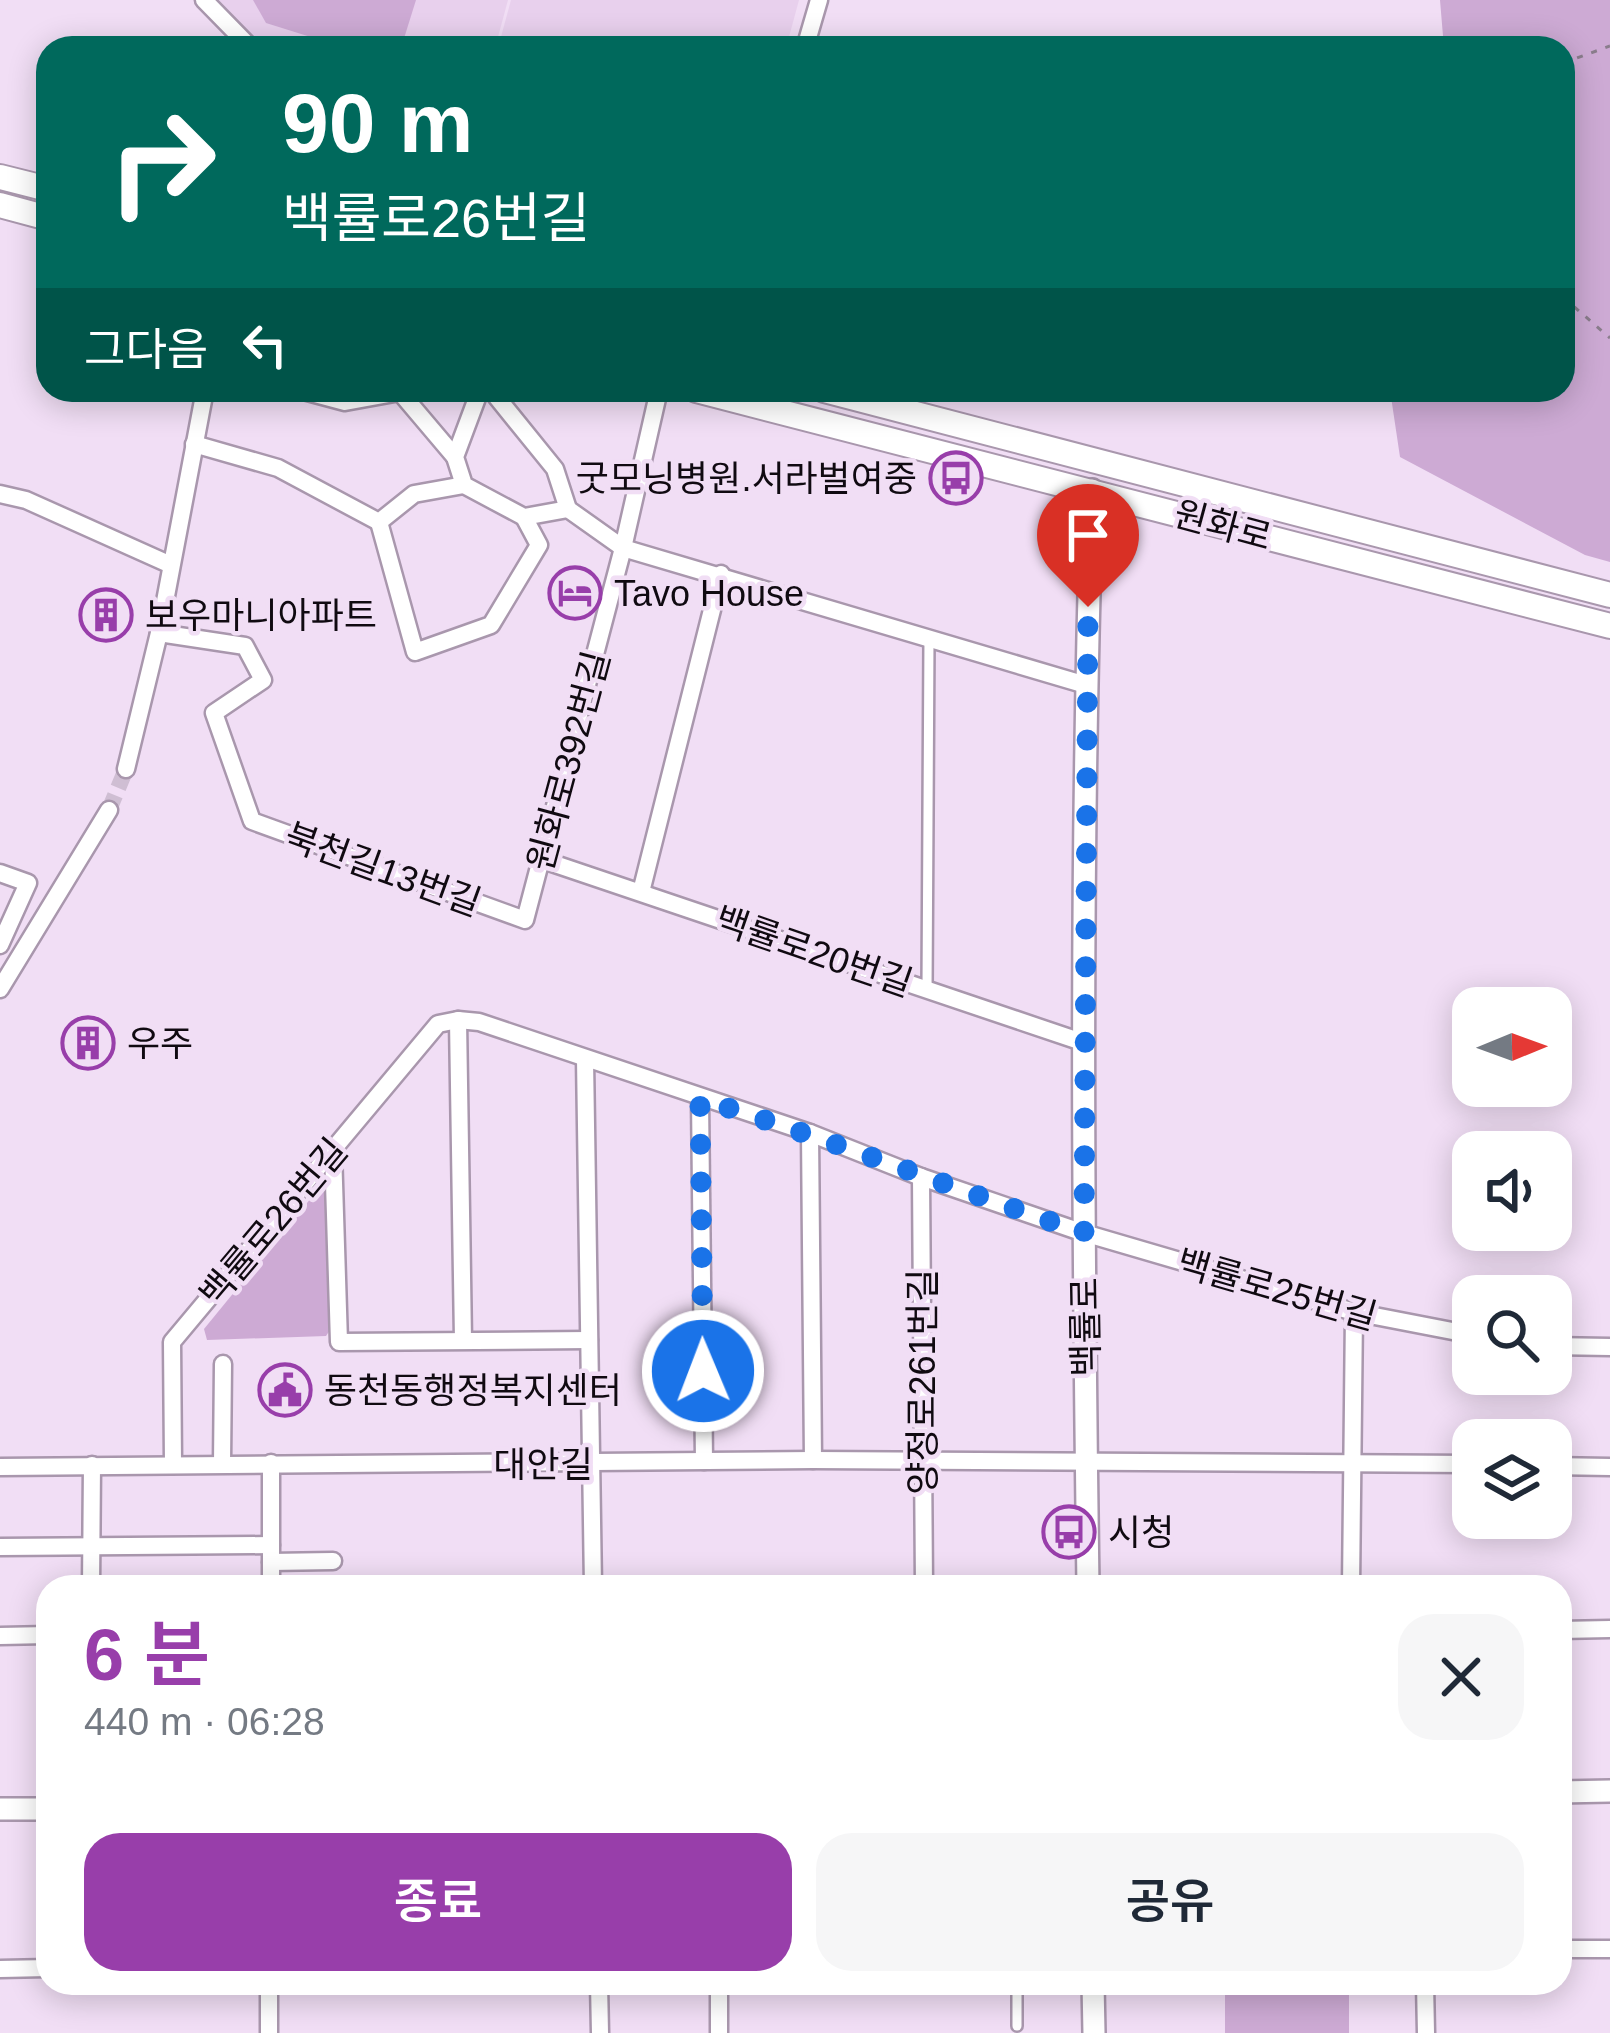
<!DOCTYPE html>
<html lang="ko">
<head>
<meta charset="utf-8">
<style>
	body { margin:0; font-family:Arial,"Noto Sans KR",sans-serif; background:#f6f6f7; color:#1f2937; height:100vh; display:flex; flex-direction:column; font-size:45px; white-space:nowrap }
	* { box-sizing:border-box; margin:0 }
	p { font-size:39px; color:#747a83 }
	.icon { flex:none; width:66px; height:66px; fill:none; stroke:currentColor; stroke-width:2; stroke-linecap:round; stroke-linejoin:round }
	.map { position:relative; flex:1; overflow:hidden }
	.sheet { position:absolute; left:36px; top:1575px; width:1536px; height:420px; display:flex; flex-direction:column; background:#fff; border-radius:36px; box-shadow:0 6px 30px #0003 }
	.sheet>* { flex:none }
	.top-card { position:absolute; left:36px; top:36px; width:1539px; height:366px; border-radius:36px; box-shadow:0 6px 30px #0003; background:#00695c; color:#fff; overflow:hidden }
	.needle { width:78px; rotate:89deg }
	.tools { position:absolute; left:1452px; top:987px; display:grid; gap:24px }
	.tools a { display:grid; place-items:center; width:120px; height:120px; border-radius:24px; background:#fff; box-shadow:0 6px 30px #0003; font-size:60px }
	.pin { position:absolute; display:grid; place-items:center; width:102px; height:102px; color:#fff; margin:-123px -51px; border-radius:50% 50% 50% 0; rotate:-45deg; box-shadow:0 0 12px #0007 }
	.pin .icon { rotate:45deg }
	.me { position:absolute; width:132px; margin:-66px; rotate:359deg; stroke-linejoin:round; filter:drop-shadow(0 0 9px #0008) }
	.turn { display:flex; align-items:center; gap:42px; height:252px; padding:0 48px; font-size:54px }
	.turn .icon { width:156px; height:156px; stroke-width:2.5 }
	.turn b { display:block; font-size:84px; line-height:102px }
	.then { display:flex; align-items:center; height:114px; padding:0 48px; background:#0003; gap:24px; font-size:45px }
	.round { display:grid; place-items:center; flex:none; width:126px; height:126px; border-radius:36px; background:#f6f6f7 }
	.headline { display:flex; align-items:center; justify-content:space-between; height:204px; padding:0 48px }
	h1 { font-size:72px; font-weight:600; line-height:90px; color:#983eaa }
	.primary-button { display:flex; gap:24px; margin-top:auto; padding:24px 48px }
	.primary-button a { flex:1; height:138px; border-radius:36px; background:#983eaa; color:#fff; font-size:48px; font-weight:600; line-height:138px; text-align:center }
	.primary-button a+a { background:#f6f6f7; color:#1f2937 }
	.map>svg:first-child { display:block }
	.built { fill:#e8d0ed }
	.green { fill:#cdaad4 }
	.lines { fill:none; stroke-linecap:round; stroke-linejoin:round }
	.minor-tunnel { stroke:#cfbed3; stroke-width:16; stroke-dasharray:16 8; stroke-linecap:butt }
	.service-casing { stroke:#a997ad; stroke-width:14 }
	.minor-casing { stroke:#a997ad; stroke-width:21 }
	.tertiary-casing { stroke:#a997ad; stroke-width:26 }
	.secondary-casing { stroke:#a997ad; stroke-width:28 }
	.path { stroke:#8a7d8c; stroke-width:3; stroke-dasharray:6 9; stroke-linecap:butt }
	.service { stroke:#fff; stroke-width:9 }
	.minor { stroke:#fff; stroke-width:16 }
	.tertiary { stroke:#fff; stroke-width:21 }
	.secondary { stroke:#fff; stroke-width:24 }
	.route { stroke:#1a73e8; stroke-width:21; stroke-dasharray:0 37.8 }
	.labels { text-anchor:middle; stroke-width:9; stroke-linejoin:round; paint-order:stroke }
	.poi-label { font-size:36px; fill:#100a11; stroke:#f1def5; text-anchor:start }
	.street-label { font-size:36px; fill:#100a11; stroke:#f1def5 }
</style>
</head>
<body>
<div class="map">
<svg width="1610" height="2033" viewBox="0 0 1610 2033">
	<rect width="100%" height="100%" fill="#f1def5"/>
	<!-- built -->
	<g class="built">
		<path d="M214 0H508L495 48H263Z"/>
		<path d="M511 0H799L786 48H498Z"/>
	</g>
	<!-- green -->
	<g class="green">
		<path d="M253 0H416L401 48H346L266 23Z"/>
		<path d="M1440 0H1610V562L1585 555 1400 457 1390 390H1563V48H1444Z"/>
		<path d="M334 1170 332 1327 326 1336 207 1340 204 1329Z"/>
		<rect x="1225" y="1983" width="124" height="50"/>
	</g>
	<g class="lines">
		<!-- minor-tunnel -->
		<path class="minor-tunnel" d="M109 810 126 769"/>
		<!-- service casing -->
		<g class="service-casing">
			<g id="service">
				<path d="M927 990 929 638"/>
				<path d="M1017 1983V2026"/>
			</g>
		</g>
		<!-- minor casing -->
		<g class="minor-casing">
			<g id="minor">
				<path d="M204 0 251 48"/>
				<path d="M805 48 819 0"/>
				<path d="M300 390 345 402 400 392 455 457"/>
				<path d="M480 390 455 457 464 485 524 517 568 509"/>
				<path d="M491 390 555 469 568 509"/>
				<path d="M194 444 278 468 379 522 414 494 464 485"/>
				<path d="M0 494 26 500 171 565"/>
				<path d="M568 509 623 548 1086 685"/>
				<path d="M379 522 415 652 491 625 539 545 524 517"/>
				<path d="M159 633 245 646 263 680 214 713 252 821 525 920 623 548 659 390"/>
				<path d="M126 769 159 633 205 390"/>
				<path d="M543 860 1085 1043"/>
				<path d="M0 873 28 883 0 945"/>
				<path d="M641 892 721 574"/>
				<path d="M0 989 109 810"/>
				<path d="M458 1020 463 1340"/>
				<path d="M585 1059 593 1587"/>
				<path d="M700 1099 704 1461"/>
				<path d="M810 1133 813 1460"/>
				<path d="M333 1151 339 1342 589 1340"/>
				<path d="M921 1177 924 1587"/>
				<path d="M1551 1346 1610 1347"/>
				<path d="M173 1463 172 1342 438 1024 458 1020 479 1022 810 1133 921 1177 1084 1233 1354 1312 1473 1335"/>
				<path d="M222 1463 223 1364"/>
				<path d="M1551 1466 1610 1467"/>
				<path d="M0 1467 813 1460 1473 1464"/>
				<path d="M0 1547 271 1545"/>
				<path d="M271 1562 333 1561"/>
				<path d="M91 1587 92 1465"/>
				<path d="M271 1587V1463"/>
				<path d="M1351 1587 1354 1312"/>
				<path d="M1560 1630 1610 1629"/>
				<path d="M0 1636 48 1635"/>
				<path d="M1560 1949H1610"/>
				<path d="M0 1969 48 1968"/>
				<path d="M269 1983V2033"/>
				<path d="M599 1983 600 2033"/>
				<path d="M719 1983V2033"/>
				<path d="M1425 1983 1426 2033"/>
			</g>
		</g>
		<!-- tertiary casing -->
		<g class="tertiary-casing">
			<g id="tertiary">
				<path d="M1088 1587C1083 1221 1080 856 1092 490"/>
				<path d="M1560 1792 1610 1791"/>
				<path d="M0 1809H48"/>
				<path d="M1093 1983 1094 2033"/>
			</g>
		</g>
		<!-- secondary casing -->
		<g class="secondary-casing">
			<g id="secondary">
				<path d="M0 177 48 189"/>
				<path d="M0 205 48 218"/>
				<path d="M696 390 1610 626"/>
				<path d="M824 390 1610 595"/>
			</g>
		</g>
		<!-- path -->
		<g class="path">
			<path d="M1563 63 1610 46"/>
			<path d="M1563 297 1610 338"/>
		</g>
		<!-- service -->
		<use href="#service" class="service"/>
		<!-- minor -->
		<use href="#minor" class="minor"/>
		<!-- tertiary -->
		<use href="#tertiary" class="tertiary"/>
		<!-- secondary -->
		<use href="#secondary" class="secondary"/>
	</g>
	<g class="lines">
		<!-- route -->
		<path class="route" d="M703 1371 700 1099C829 1139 955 1189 1084 1233L1088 607"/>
	</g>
	<!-- icons -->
	<defs>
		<g id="bus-ring" transform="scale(2.7)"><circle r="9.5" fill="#f1def5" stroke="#983eaa" stroke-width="1.5"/><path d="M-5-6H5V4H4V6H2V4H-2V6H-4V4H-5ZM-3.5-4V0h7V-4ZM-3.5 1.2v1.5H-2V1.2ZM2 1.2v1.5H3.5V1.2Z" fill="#983eaa"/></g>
		<g id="hotel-ring" transform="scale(2.7)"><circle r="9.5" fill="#f1def5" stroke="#983eaa" stroke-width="1.5"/><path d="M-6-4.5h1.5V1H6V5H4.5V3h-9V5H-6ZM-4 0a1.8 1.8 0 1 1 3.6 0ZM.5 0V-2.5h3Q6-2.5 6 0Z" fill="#983eaa"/></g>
		<g id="building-ring" transform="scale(2.7)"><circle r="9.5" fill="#f1def5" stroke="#983eaa" stroke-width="1.5"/><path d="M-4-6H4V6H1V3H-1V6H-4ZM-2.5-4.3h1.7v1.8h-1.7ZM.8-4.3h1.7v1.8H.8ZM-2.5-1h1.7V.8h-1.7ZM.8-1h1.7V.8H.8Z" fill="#983eaa"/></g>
		<g id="civic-ring" transform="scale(2.7)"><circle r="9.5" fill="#f1def5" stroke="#983eaa" stroke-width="1.5"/><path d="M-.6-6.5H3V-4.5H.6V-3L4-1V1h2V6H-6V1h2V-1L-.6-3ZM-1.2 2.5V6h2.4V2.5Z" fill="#983eaa"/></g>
	</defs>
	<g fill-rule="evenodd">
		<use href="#bus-ring" x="956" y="478"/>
		<use href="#hotel-ring" x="575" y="593"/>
		<use href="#building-ring" x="106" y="615"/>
		<use href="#building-ring" x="88" y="1043"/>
		<use href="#civic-ring" x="285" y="1390"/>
		<use href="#bus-ring" x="1069" y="1532"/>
	</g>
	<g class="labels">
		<!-- poi labels -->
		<g class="poi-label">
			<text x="917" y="491" text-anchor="end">굿모닝병원.서라벌여중</text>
			<text x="614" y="606">Tavo House</text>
			<text x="145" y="628">보우마니아파트</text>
			<text x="127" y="1056">우주</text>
			<text x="324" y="1403">동천동행정복지센터</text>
			<text x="1108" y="1545">시청</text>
		</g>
		<!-- street labels -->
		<g class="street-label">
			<text transform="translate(1223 525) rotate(15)" y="13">원화로</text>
			<text transform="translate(568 761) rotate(-75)" y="13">원화로392번길</text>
			<text transform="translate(383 869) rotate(20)" y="13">북천길13번길</text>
			<text transform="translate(814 951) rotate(19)" y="13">백률로20번길</text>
			<text transform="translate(273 1222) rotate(-50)" y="13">백률로26번길</text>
			<text transform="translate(1277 1289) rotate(16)" y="13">백률로25번길</text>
			<text transform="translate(1085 1327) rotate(-91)" y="13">백률로</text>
			<text transform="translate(922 1382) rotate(-90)" y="13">양정로261번길</text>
			<text x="543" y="1477">대안길</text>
		</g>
	</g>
</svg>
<div class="tools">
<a><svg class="needle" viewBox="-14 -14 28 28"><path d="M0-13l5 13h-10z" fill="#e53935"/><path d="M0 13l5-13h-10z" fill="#747a83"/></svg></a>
<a><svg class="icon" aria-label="sound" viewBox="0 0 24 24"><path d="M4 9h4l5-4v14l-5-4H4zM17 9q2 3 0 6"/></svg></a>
<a><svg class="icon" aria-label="search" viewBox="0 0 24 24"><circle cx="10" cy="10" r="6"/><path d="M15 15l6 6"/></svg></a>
<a><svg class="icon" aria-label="layers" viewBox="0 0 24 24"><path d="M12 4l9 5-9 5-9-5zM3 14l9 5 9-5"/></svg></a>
</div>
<div class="pin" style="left:1088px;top:607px;background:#d93025"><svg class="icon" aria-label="arrive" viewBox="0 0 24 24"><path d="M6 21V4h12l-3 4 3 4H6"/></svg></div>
<svg class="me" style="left:703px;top:1371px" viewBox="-20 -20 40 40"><circle r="17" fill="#1a73e8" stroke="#fff" stroke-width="3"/><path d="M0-11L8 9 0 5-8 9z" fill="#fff"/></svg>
<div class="top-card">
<div class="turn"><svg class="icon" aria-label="right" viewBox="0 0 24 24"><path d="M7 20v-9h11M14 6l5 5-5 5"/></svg><div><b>90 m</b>백률로26번길</div></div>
<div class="then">그다음<svg class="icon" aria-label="left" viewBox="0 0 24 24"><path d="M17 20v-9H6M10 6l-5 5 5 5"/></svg></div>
</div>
<section class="sheet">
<div class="headline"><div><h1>6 분</h1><p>440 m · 06:28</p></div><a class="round"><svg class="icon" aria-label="close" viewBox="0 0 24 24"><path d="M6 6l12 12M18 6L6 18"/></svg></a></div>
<div class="primary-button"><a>종료</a><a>공유</a></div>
</section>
</div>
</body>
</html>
